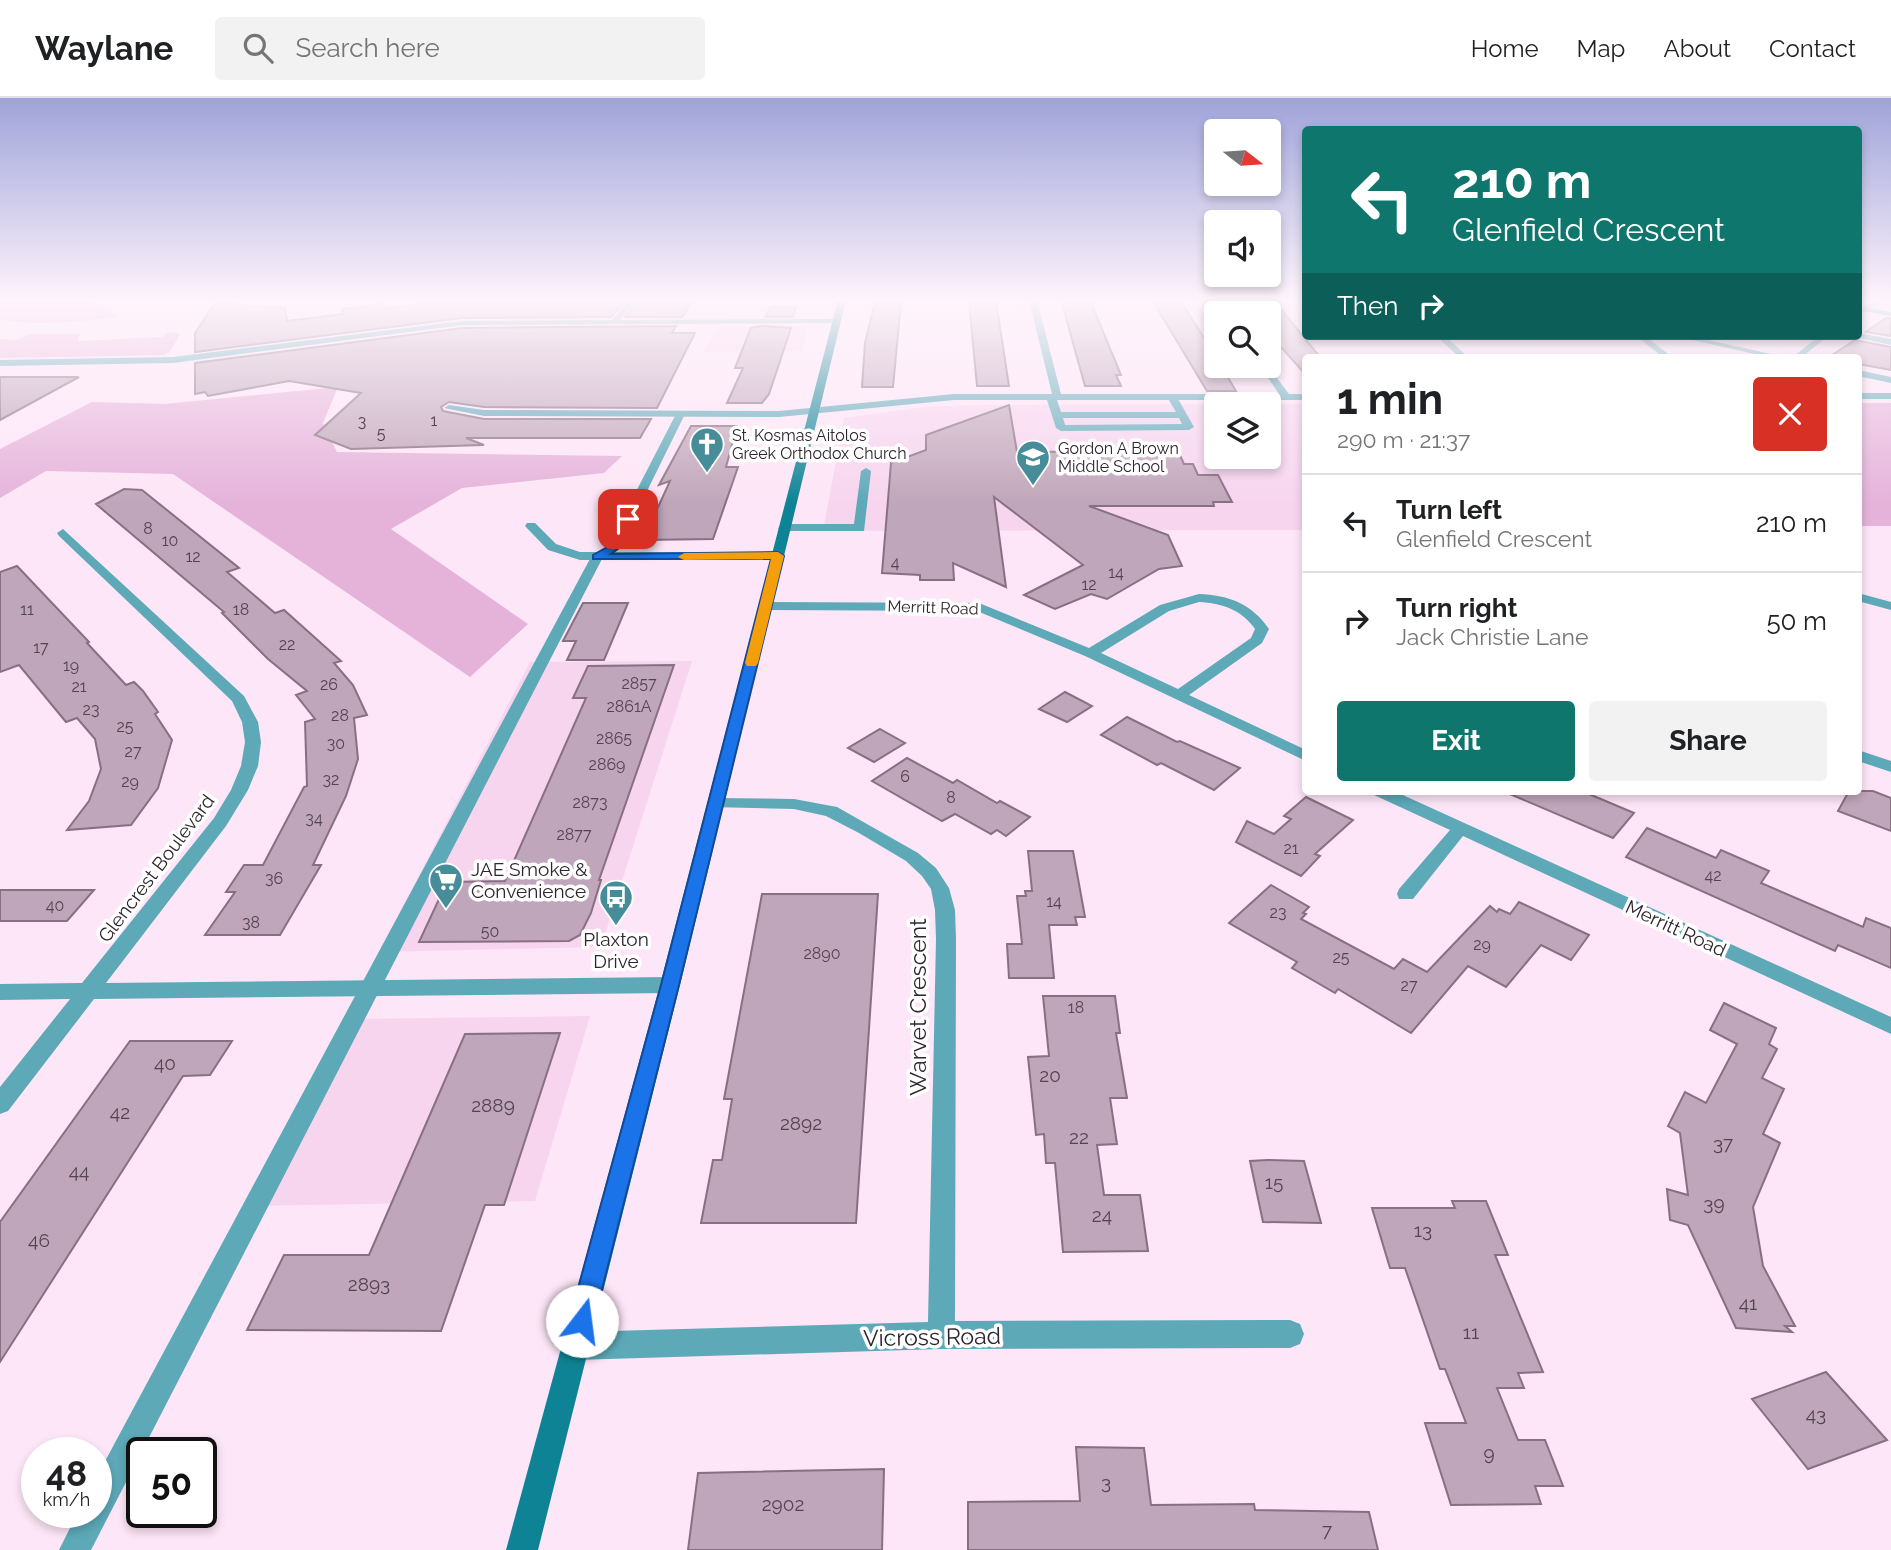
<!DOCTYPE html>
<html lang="en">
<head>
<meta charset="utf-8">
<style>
	body { margin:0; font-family:Raleway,sans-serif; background:#f2f2f2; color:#202124; height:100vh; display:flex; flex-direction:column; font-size:26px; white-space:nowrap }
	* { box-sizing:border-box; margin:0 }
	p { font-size:23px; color:#757577 }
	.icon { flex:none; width:38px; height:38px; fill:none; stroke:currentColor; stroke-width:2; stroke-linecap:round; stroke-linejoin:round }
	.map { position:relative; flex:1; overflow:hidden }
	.details { position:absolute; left:1302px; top:256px; width:560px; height:441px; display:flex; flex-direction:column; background:#fff; border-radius:7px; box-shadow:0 4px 10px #0003 }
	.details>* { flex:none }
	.top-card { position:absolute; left:1302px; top:28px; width:560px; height:214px; border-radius:7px; box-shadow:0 4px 10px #0003; background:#0f766e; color:#fff; overflow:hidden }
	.needle { width:46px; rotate:107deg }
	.fabs { position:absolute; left:1204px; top:21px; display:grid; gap:14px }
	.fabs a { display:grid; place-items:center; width:77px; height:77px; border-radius:7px; background:#fff; box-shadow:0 4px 10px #0003; font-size:35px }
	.speed { position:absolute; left:21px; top:1339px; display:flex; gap:14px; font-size:35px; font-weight:700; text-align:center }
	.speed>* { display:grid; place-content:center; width:91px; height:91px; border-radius:50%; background:#fff; box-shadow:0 4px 10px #0003; line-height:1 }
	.speed small { font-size:18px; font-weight:400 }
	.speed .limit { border:4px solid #111; border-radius:10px; background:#fff; color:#111 }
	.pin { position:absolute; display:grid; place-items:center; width:60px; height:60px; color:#fff; margin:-30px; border-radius:14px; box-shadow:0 4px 10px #0006 }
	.me { position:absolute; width:77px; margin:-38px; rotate:15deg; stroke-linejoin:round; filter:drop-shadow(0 0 5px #0008) }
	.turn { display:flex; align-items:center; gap:24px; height:147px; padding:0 35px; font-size:32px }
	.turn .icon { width:91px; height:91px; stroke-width:2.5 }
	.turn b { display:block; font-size:49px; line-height:60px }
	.then { display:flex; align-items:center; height:66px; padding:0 35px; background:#0003; gap:14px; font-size:26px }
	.round { display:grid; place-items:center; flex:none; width:74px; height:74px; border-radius:7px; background:#f2f2f2 }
	.overview { display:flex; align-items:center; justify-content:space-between; height:119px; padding:0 35px }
	h1 { font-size:42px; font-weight:700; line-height:52px }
	.action { display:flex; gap:14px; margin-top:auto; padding:14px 35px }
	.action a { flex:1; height:80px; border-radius:7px; background:#0f766e; color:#fff; font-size:28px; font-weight:700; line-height:80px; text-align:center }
	.action a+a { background:#f2f2f2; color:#202124 }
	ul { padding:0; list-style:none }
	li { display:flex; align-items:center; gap:21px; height:98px; padding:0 35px; border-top:2px solid #e0e0e0 }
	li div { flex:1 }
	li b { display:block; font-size:26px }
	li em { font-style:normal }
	header { display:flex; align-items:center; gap:42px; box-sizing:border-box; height:98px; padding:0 35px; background:#fff; border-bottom:2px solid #e0e0e0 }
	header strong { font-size:33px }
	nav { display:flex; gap:38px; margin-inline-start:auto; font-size:24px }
	.search { width:490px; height:63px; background:#f2f2f2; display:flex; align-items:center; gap:18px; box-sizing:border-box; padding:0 24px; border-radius:7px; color:#757577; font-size:26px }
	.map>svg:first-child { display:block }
	.built { fill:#f7d5ef; fill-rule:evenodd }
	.green { fill:#e5b3da }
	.building { fill:#c0a6ba; stroke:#886f82; stroke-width:2 }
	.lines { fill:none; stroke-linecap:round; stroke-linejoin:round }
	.service { fill:#5da9b8; fill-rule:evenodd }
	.minor { fill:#5da9b8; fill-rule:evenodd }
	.secondary { fill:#0e8395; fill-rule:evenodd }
	.route { fill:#1a73e8; stroke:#114b97; stroke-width:2 }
	.slow { fill:#f59e0b }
	.labels { text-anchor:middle; stroke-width:7; stroke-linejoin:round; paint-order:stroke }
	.number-label { font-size:16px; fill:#534550 }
	.far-poi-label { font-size:16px; fill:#2f252d; stroke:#fff; text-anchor:start }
	.far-street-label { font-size:16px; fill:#2f252d; stroke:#fff }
	.street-label { font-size:19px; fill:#2f252d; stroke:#fff }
	.poi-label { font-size:19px; fill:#2f252d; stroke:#fff; text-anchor:start }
	.near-number-label { font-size:19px; fill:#534550 }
	.near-street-label { font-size:23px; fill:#2f252d; stroke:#fff }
</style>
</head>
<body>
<header>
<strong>Waylane</strong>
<div class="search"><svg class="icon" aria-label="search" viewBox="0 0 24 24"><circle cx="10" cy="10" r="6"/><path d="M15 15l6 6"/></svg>Search here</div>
<nav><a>Home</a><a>Map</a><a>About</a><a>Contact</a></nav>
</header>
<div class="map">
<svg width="1891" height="1452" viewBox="0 0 1891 1452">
	<rect width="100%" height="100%" fill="#fde6f7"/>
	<!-- built -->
	<g class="built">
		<path d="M719 227 808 228 802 253 704 254Z"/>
		<path d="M1305 306V432L823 433 844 320 924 309 972 307ZM1216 306H1269V359H1216Z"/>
		<path d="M692 563 601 849 379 854 530 564Z"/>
		<path d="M590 918 535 1103 248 1108 344 921Z"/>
	</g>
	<!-- green -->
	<g class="green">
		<path d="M0 202H89L118 219C79 223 39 229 0 221Z"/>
		<path d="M174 234 180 236 170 254 163 257 0 260V241L16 242 30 236H80L78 243 162 239 167 235Z"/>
		<path d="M338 289 323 325 337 354 622 358 604 375 462 390 391 431 528 526 470 579 173 376 46 373 0 400V351L92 304 165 306Z"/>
		<path d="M1858 305H1891V428H1859Z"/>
	</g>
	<!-- building -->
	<g class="building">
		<path d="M421 202H625L611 219 462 220 195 254V235L215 205 285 210 287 223 344 216 342 211 383 206 384 210 416 207Z"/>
		<path d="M639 202 689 203 687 206H691L682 219H625Z"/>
		<path d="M1061 202H1089L1092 207 1121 277H1116L1121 288H1085Z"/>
		<path d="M1152 202H1180L1216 259V268H1221L1236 293H1207Z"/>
		<path d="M969 203H996L1009 288H977Z"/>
		<path d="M875 204H901L893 289H862L865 245Z"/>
		<path d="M1241 205H1276L1320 259H1306V277L1269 236V215H1250Z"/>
		<path d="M770 209H796L793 219H766Z"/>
		<path d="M1886 220H1891V238L1866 234Z"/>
		<path d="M676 228 672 235H695L657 310 484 309 449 304 441 309 443 313 484 321H651L640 340H466L484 347 351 351 315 337 361 295 289 283 208 298 205 294 195 296V265L462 230Z"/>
		<path d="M762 228 791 230 769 296 762 305H727L743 270H735L751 230Z"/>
		<path d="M1855 242 1891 249V272L1858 266V259H1829Z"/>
		<path d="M0 279H79L0 322Z"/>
		<path d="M1009 307 1017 354 1178 353 1184 366H1193L1198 377H1218L1232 404H1213L1214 408H1089L1168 437 1182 468 1159 471 1107 501 1091 496 1055 511 1024 497 1083 467 994 399 1006 489 953 465 954 482H920V477L882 475 891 365 926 352V337Z"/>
		<path d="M691 328H737L726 369H738L713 441 643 442 670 383 659 387Z"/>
		<path d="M124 391 142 392 239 470 227 474 275 515 284 512 341 563 334 565 353 587 367 617 354 620 358 661 346 698 313 767H321L280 837H205L235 794H226L244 767H263L304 689 307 688 305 624 315 621 296 597 307 593 268 561 222 515 224 514 96 406Z"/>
		<path d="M17 468 89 544 87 545 126 587 134 584 143 593 158 614 155 616 172 642 158 690 131 727 67 732 89 703 101 671 95 641 77 620 66 624 19 567 0 574V474Z"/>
		<path d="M583 505H628L604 562H567L576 543H563Z"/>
		<path d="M674 567 599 782H601L591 815 580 837 569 843 419 844 447 784 505 783 586 600H573L588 568Z"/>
		<path d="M1065 594 1092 608 1067 624 1039 611Z"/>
		<path d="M1127 619 1177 644 1180 643 1240 670 1214 692 1161 665 1157 667 1101 637Z"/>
		<path d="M880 631 905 645 874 664 848 650Z"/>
		<path d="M907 660 953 685 957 682 997 705 1000 703 1030 719 1006 738 997 732 991 736 955 716 942 723 872 683Z"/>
		<path d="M1503 693H1582L1634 715 1613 740Z"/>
		<path d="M1849 693H1873L1891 700V733L1838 713Z"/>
		<path d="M1306 699 1353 722 1315 756 1320 758 1301 778 1236 744 1247 723 1274 736 1291 721 1284 718Z"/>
		<path d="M1647 730 1716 760 1721 752 1769 773 1761 785 1863 829 1866 820 1891 830V870L1838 847 1835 853 1626 759Z"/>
		<path d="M1028 753H1073L1085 819H1075L1077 827H1049L1054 880H1009L1007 846H1022L1017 798H1026L1025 793H1032Z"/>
		<path d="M1271 787 1309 809 1303 815 1306 816 1301 821 1394 871 1403 861 1427 874 1490 808 1497 814 1499 811 1510 816 1519 804 1589 837 1571 862 1541 847 1506 889 1468 868 1411 935 1338 891 1335 895 1292 870 1297 864 1229 825Z"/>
		<path d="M0 792H94L67 823H0Z"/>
		<path d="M762 796H878L856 1125H701L713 1062H722L732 1001H724Z"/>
		<path d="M1043 898H1115L1120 935H1116L1127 1000H1110L1117 1046 1097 1047 1104 1097H1140L1148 1153 1063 1154 1055 1065H1046L1044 1036 1036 1037 1028 959 1049 958Z"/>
		<path d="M1724 905 1776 930 1769 946 1777 951 1762 980 1784 991 1763 1036 1780 1045 1753 1109 1763 1168 1795 1228H1785L1792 1234 1736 1230 1688 1127 1670 1122 1667 1091 1688 1097 1680 1035 1668 1028 1685 994 1706 1005 1737 946 1710 932Z"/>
		<path d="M560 935 504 1107H485L441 1233 247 1232 284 1157H369L465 936Z"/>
		<path d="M130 943H232L210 977 183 978 0 1264V1124Z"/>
		<path d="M1268 1062 1304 1063 1321 1125 1263 1124 1250 1063Z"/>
		<path d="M1452 1103H1486L1508 1157H1495L1543 1274 1518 1275 1524 1290H1497L1518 1342H1545L1563 1388H1535L1541 1406 1451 1407 1425 1325H1466L1445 1271H1440L1405 1170H1390L1372 1110H1455Z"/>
		<path d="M1826 1274 1887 1342 1808 1371 1752 1301Z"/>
		<path d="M1076 1349 1144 1350 1151 1407 1254 1406 1255 1412 1369 1414 1378 1452H968V1404L1080 1403Z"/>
		<path d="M884 1371 882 1452H688L698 1375Z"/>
	</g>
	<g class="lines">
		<!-- service -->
		<g class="service">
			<path d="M1858 235 1891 241V247L1855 239 1858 238Z"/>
			<path d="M1051 296 1056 299 1061 314H1176L1167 299 1172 296 1177 299 1194 329 1189 332 1061 333 1056 330 1046 299ZM1063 320H1179L1182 326 1065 327Z"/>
			<path d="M677 314 685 316 619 450 602 461 91 1452H59L78 1414H96V1380L591 459 608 448Z"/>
			<path d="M866 370 871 373 864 433H780L778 430 784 426H854L861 373Z"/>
		</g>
		<!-- minor -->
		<g class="minor">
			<path d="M628 202H636L620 222 836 221 840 223 836 225 462 227 173 265 0 268V262L173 259 462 223 612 222Z"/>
			<path d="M1029 202H1037L1061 296H1279L1260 268H1268L1289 296H1306V302H954L779 319 484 318 444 310 449 307 484 312 779 313 954 296H1052Z"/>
			<path d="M1215 202H1223L1232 215H1224Z"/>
			<path d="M1876 202H1885L1858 218V212Z"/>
			<path d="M1436 238H1445L1468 259H1459Z"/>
			<path d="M1636 238H1645L1672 259H1663Z"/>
			<path d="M1674 238H1690L1785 259H1768Z"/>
			<path d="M1819 238H1828L1802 259H1793Z"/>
			<path d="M1858 272 1891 279V285L1858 278Z"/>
			<rect x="1858" y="295" width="33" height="6"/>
			<path d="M527 425H535L556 446 580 454H778L784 458 778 462H580L548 452 525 428Z"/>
			<path d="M63 431 244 598 258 624 261 644 258 668 248 692 226 728 106 885 670 879 677 882 680 887 677 892 670 895 94 901 8 1013 0 1016V989L70 901 0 902V886L82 885 214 720 231 692 241 668 245 644 242 624 232 603 59 438 57 435Z"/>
			<path d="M1858 495 1891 504V512L1858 503Z"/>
			<path d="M1199 496C1229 497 1252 506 1269 531L1262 545 1189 597 1306 652V663L1085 558 977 513 766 512 759 508 766 504 979 505 1089 550 1160 507ZM1199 504C1222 505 1242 512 1255 531L1251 540 1178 591 1101 555 1169 513Z"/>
			<path d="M1858 652 1891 663V674L1858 663Z"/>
			<path d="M1372 693H1394L1891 919V936L1463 738 1413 801H1399L1397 796 1399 791 1450 732 1374 697Z"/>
			<path d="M716 700 794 701 837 709 918 755 936 770 949 790 955 812 956 841 955 1223 1290 1222 1300 1226 1304 1236 1300 1246 1290 1250 941 1251 575 1262 565 1258 561 1248 565 1238 575 1234 928 1224 936 841 935 812 931 791 922 778 906 763 859 735 826 718 794 711 710 709 707 705 710 701Z"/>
		</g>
		<!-- secondary -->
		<g class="secondary">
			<path d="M838 202H846L680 887 538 1452H506L660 887Z"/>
			<path d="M1858 208 1891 214V218L1858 212Z"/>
		</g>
	</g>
	<!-- sky -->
	<linearGradient id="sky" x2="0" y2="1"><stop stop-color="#9fa3d9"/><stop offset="0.5" stop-color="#fef4fb"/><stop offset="1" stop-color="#fef4fb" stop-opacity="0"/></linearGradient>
	<rect width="1891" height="405" fill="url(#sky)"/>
	<!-- route -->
	<path class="route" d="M628 418 633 421 619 450 611 456 778 454 784 458 679 887 594 1223 590 1231 582 1235 573 1231 569 1223 661 887 771 461H593V457L609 448 623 421Z"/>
	<!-- slow -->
	<path class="slow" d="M778 454 784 458 758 565 756 568H747L745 565 771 461 684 462 678 459 684 455Z"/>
	<!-- icons -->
	<defs>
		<g id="church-pin" transform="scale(1.75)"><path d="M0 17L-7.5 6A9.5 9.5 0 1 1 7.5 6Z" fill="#478c99" stroke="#fff"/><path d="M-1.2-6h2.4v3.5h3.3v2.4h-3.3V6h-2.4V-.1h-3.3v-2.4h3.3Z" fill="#fff"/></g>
		<g id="school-pin" transform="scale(1.75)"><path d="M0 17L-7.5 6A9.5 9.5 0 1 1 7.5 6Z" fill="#478c99" stroke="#fff"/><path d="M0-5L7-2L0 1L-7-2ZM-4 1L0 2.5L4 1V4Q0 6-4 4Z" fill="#fff"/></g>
		<g id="supermarket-pin" transform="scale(1.75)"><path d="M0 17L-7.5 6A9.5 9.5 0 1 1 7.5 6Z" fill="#478c99" stroke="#fff"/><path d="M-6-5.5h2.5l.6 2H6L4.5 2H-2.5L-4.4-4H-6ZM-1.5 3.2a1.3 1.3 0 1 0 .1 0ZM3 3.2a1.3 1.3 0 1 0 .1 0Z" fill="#fff"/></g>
		<g id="bus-pin" transform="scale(1.75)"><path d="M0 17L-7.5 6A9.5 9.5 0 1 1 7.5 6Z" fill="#478c99" stroke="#fff"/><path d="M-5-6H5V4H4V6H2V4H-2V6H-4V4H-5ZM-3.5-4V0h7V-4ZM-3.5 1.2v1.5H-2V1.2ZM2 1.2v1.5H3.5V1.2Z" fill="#fff"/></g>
	</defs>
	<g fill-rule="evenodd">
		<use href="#church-pin" x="707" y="346"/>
		<use href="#school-pin" x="1033" y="359"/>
		<use href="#supermarket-pin" x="446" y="782"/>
		<use href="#bus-pin" x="616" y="799"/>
	</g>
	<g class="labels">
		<!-- number labels -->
		<g class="number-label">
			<text x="434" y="328">1</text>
			<text x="362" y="329">3</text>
			<text x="381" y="341">5</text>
			<text x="148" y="436">8</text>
			<text x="170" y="448">10</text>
			<text x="193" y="464">12</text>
			<text x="895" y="470">4</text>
			<text x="1116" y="480">14</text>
			<text x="1089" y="492">12</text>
			<text x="27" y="517">11</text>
			<text x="241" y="517">18</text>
			<text x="287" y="552">22</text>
			<text x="41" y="555">17</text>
			<text x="71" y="573">19</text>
			<text x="639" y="591">2857</text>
			<text x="329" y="592">26</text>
			<text x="79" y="594">21</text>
			<text x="629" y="614">2861A</text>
			<text x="91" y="617">23</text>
			<text x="340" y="623">28</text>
			<text x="125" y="634">25</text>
			<text x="614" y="646">2865</text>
			<text x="336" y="651">30</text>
			<text x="133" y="659">27</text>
			<text x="607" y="672">2869</text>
			<text x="905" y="684">6</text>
			<text x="331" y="687">32</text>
			<text x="130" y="689">29</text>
			<text x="951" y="705">8</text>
			<text x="590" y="710">2873</text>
			<text x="314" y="726">34</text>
			<text x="574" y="742">2877</text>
			<text x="1291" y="756">21</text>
			<text x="1713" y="783">42</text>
			<text x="274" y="786">36</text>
			<text x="1054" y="809">14</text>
			<text x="55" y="813">40</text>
			<text x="1278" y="820">23</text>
			<text x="251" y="830">38</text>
			<text x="490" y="839">50</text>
			<text x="1482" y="852">29</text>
			<text x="822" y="861">2890</text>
			<text x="1341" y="865">25</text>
			<text x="1409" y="893">27</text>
			<text x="1076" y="915">18</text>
		</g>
		<!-- far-poi labels -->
		<g class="far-poi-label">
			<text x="732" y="343">St. Kosmas Aitolos<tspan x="732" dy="18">Greek Orthodox Church</tspan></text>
			<text x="1058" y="356">Gordon A Brown<tspan x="1058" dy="18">Middle School</tspan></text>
		</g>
		<!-- far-street labels -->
		<g class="far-street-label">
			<text transform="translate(933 509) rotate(2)" y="6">Merritt Road</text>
		</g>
		<!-- street labels -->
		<g class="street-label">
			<text transform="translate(156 770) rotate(-53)" y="7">Glencrest Boulevard</text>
			<text transform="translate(1676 830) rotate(25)" y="7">Merritt Road</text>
		</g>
		<!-- poi labels -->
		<g class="poi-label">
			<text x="471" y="778">JAE Smoke &amp;<tspan x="471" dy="22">Convenience</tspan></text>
			<text x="616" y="848" text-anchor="middle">Plaxton<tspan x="616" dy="22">Drive</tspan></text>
		</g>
		<!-- near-number labels -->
		<g class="near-number-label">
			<text x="165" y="972">40</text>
			<text x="1050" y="984">20</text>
			<text x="493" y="1014">2889</text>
			<text x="120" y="1021">42</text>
			<text x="801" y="1032">2892</text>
			<text x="1079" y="1046">22</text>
			<text x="1723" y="1052">37</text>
			<text x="79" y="1080">44</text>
			<text x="1274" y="1091">15</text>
			<text x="1714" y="1112">39</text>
			<text x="1102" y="1124">24</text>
			<text x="1423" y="1139">13</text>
			<text x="39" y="1149">46</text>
			<text x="369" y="1193">2893</text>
			<text x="1748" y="1212">41</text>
			<text x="1471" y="1241">11</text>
			<text x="1816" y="1323">43</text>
			<text x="1489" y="1362">9</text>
			<text x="1106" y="1391">3</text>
			<text x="783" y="1413">2902</text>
			<text x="1327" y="1439">7</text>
		</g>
		<!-- near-street labels -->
		<g class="near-street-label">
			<text transform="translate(918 909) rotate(-90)" y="8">Warvet Crescent</text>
			<text transform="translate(932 1239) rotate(-1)" y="8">Vicross Road</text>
		</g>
	</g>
</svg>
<div class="fabs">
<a><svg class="needle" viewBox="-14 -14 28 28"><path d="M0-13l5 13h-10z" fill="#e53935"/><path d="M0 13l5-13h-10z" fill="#757577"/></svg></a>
<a><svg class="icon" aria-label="sound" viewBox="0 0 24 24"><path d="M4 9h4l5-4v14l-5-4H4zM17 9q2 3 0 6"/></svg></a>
<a><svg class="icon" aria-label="search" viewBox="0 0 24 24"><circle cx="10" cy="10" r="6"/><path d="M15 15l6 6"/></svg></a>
<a><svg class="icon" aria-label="layers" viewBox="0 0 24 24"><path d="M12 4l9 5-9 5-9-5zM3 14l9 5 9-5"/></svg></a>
</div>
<div class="speed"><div>48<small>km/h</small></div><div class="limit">50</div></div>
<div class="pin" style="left:628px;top:421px;background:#d93025"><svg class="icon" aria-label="arrive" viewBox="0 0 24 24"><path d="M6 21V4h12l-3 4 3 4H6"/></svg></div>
<svg class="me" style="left:582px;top:1223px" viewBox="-20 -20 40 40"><circle r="19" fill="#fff"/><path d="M0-13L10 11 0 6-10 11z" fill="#1a73e8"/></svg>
<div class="top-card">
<div class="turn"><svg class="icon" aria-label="left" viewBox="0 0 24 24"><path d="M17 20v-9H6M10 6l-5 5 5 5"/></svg><div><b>210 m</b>Glenfield Crescent</div></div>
<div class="then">Then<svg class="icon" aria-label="right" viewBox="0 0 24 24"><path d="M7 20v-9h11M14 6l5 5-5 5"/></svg></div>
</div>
<section class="details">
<div class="overview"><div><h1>1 min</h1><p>290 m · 21:37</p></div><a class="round" style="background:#d93025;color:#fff"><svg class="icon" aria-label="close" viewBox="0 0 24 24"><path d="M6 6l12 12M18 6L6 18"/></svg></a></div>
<ul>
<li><svg class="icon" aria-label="left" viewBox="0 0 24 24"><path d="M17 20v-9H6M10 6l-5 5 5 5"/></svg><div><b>Turn left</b><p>Glenfield Crescent</p></div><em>210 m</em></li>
<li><svg class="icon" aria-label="right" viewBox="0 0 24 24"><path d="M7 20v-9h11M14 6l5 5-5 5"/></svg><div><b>Turn right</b><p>Jack Christie Lane</p></div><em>50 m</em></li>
</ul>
<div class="action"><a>Exit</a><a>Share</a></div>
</section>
</div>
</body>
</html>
